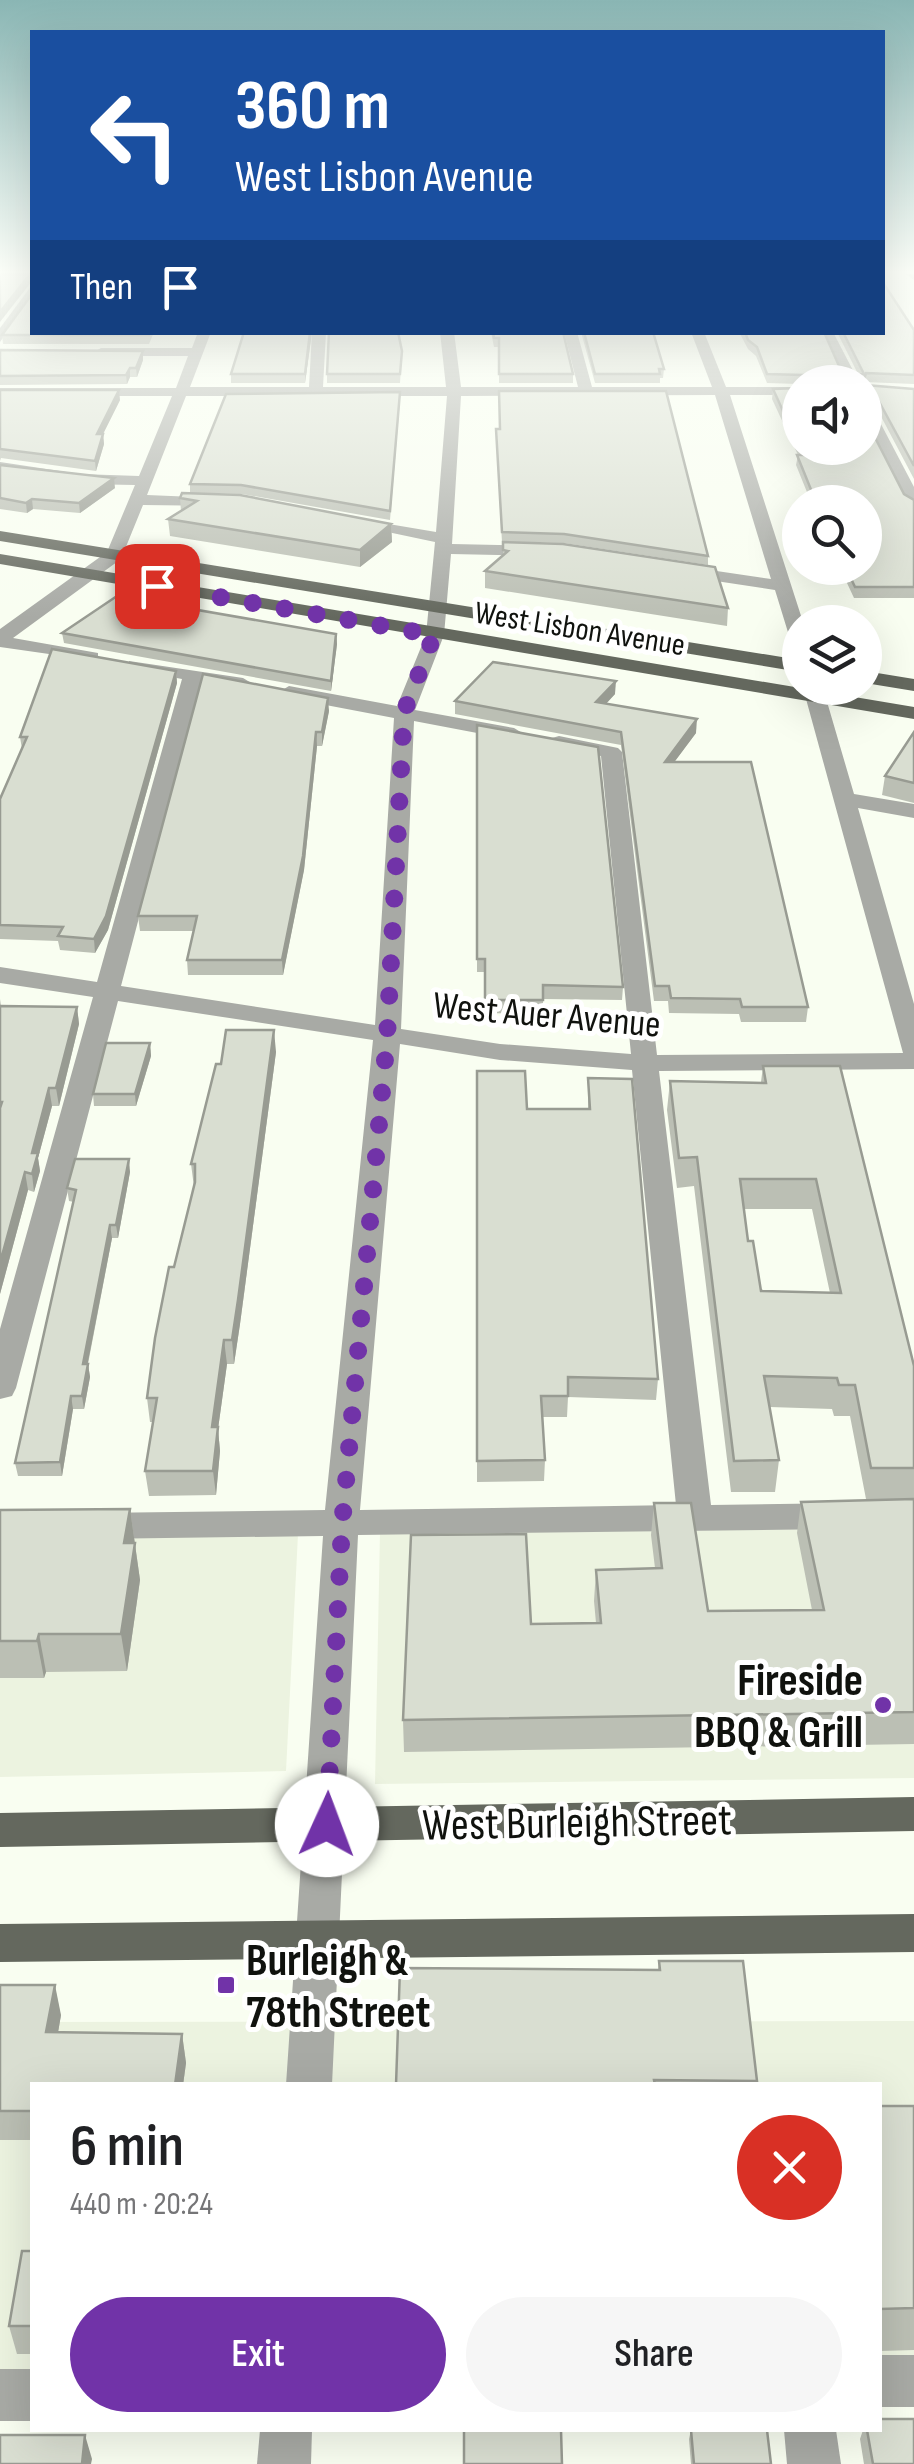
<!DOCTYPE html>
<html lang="en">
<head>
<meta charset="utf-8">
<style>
	body { margin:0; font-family:"Sofia Sans Condensed",sans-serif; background:#f6f6f6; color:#202124; height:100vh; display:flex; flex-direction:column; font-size:38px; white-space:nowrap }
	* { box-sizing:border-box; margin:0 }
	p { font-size:32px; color:#757577 }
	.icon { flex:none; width:55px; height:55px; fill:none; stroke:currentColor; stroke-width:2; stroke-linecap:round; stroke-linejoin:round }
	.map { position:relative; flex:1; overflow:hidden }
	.drawer { position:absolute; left:30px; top:2082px; width:852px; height:350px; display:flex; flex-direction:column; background:#fff; border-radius:0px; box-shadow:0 10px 40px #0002 }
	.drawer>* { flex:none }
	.banner { position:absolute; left:30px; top:30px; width:855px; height:305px; border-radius:0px; box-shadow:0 10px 40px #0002; background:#1a4fa0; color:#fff; overflow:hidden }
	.tools { position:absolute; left:782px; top:365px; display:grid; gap:20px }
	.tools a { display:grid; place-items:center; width:100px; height:100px; border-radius:50%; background:#fff; box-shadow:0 10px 40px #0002; font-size:50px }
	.pin { position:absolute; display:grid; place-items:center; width:85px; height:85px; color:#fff; margin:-42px; border-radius:20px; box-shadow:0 5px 15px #0006 }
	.me { position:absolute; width:110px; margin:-55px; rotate:2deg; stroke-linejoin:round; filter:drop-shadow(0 0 8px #0008) }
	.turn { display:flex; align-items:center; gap:35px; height:210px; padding:0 40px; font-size:45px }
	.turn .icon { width:130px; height:130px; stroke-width:2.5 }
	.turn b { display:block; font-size:70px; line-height:85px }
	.then { display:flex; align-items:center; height:95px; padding:0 40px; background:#0003; gap:20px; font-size:38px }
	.round { display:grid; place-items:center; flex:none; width:105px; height:105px; border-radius:52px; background:#f6f6f6 }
	.headline { display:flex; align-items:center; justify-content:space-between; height:170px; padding:0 40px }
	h1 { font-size:60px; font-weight:600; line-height:75px }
	.cta { display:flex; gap:20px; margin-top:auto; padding:20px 40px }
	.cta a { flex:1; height:115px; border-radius:60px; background:#7133a8; color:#fff; font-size:40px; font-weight:600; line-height:115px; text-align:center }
	.cta a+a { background:#f6f6f6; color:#202124 }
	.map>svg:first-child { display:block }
	.built { fill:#ecf3e0 }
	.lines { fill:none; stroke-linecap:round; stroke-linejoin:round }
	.minor { fill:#a8aaa5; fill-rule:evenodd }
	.major { fill:#64685e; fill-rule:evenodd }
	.wall { fill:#bbbfb4; fill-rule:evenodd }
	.shaded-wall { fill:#989b92 }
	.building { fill:#d9ded1; stroke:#989b92; stroke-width:2.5; fill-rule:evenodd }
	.route { stroke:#7133a8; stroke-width:18; stroke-dasharray:0 32.4 }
	.poi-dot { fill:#7133a8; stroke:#fff; stroke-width:4 }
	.labels { text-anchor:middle; stroke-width:10; stroke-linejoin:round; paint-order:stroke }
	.far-street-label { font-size:32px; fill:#10120e; stroke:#fff }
	.street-label { font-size:38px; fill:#10120e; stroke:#fff }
	.near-poi-label { font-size:45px; font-weight:bold; fill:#10120e; stroke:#fff; text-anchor:end }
	.near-street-label { font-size:45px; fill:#10120e; stroke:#fff }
</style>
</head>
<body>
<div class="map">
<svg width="914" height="2464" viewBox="0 0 914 2464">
	<rect width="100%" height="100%" fill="#f9fef1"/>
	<!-- built -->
	<g class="built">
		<path d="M914 1528V1778L375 1784 380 1533Z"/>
		<path d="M298 1534 286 1771 0 1777V1540Z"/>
		<path d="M914 2021V2386H880V2085H32V2387H0V2022Z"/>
	</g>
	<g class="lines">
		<!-- minor -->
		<g class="minor">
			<path d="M32 285V298L0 342V328Z"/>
			<path d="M198 332H211L190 387H309L312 332H326L323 387H446L440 332H454L461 387H578L564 332H577L592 387H712L691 332H704L726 387H800V395H730L803 622 800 648 791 642 775 590 676 575 667 570 676 565 771 579 715 395 461 396 452 544 542 546 551 551 542 556 451 554 444 635 415 710 514 728 524 734 514 740 414 721 401 1029 500 1044 631 1054 601 756 552 746V738L559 736 618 748 622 752 657 1055 903 1053 803 688H823L854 794 914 804V818L858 808 914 1004V1069L659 1071 711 1505 914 1502V1528L358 1535 332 2085H286L323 1536 93 1539 80 1535 75 1526 80 1517 93 1513 325 1510 373 1040 118 1001 16 1388 12 1396 0 1399V1329L93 997 0 983V967L97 982 182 679 129 669V661L243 678 253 684 243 690 201 682 121 986 375 1025 394 718 289 698 279 692 289 686 397 706 426 635 435 542 345 523 353 518 436 532 447 396H186L147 495 219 498 227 503 225 506 143 505 121 559 13 638 98 653V661L0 647V629L107 552 135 485 80 484 0 472V462L80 474 139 476 172 396H0V388H176L188 356H101L94 352 101 348H192ZM400 1044 500 1060 632 1070 676 1505 360 1510Z"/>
			<path d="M820 332H833L859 382H845Z"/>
			<path d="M865 403 872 407 914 487V508L906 503 865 422Z"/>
			<rect x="880" y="2355" width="34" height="52"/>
			<rect x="0" y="2369" width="32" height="52"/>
			<path d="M260 2430H312L311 2464H257Z"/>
			<path d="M784 2430H836L841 2464H787Z"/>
		</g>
		<!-- major -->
		<g class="major">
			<path d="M906 274H914V280Z"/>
			<path d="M0 531 800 660V672L0 541Z"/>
			<path d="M0 554 914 707V719L0 564Z"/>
			<path d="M865 671 914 679V691L865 683Z"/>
			<path d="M914 1797V1831L0 1847V1813Z"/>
			<path d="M914 1914V1952L0 1962V1924Z"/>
		</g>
	</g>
	<!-- wall -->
	<g class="wall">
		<path d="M914 330V384L865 382H800V384L767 383 756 356 748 349 739 332H824L843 375 858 374 837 332Z"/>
		<path d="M154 332 149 344H3L2 335Z"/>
		<path d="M244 332H312L305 383H231V374Z"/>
		<path d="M491 332H563L573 374V383H499V347H494Z"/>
		<path d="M581 332H653L664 369 663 378H660V383H595Z"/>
		<path d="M0 350 143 351V360L137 377H130L127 384 0 385Z"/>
		<path d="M402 351 400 383H327V374Z"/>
		<path d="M773 389 904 494 914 500V598H854L840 568H865V502H811L796 465 798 455 772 399Z"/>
		<path d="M914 389V479L875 405 865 402V392Z"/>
		<path d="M0 390 120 400 103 434 104 444 96 471 1 458 0 461Z"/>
		<path d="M400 400 390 520 242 494 190 493V484Z"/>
		<path d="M496 437 708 556V565L564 543 502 542Z"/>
		<path d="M0 465 115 488 80 513 33 509 27 513 0 509Z"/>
		<path d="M180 498 391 524 392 542 360 567 170 536 168 519 181 511Z"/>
		<path d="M503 542 728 608 727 626 485 588V571L503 556Z"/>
		<path d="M62 633 336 634 337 644 331 691 64 643Z"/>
		<path d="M176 671 177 683 108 930 95 953 60 950 58 941 0 939V799L22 749 20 737Z"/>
		<path d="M615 694 606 703 696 733 674 762 808 1007 806 1022H741L739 1014 669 1013 668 1001H654L621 745 455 714V701Z"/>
		<path d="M329 711 322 746H317L304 870 283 975H188L187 960 193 931H140L138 916Z"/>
		<path d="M477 725 623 987 622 1000 543 999V1014L484 1013 485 972H477Z"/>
		<path d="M914 732V803L882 795 885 776Z"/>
		<path d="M0 999 1 1006 77 1007 79 1024 59 1106H52L38 1158 40 1171 34 1192 28 1190 0 1294Z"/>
		<path d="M150 1043 151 1056 136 1106H94L93 1094Z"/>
		<path d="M276 1052 240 1324 234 1364H227L218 1429 220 1451 216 1495 149 1496 145 1471 153 1422H150L147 1398 174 1267 194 1187 191 1164 221 1064Z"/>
		<path d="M763 1066 914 1366V1744L404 1752 403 1720 531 1624 596 1623 594 1601 596 1570 655 1568 651 1535 654 1503 708 1611 812 1610 797 1533 801 1502 912 1499H866L850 1416H834L832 1409 770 1407 779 1460 775 1492H731L694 1186 677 1188 667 1110 670 1081 761 1082ZM743 1209H812L830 1293 761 1291 748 1241Z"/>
		<path d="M477 1071 527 1109H588V1078L658 1379 656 1400 568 1397 567 1417H542L545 1460 544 1481 477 1482Z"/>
		<path d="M130 1172 118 1238H112L88 1364 90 1377 84 1409H73L62 1476H18L15 1463 74 1202 69 1201 67 1188Z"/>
		<path d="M130 1509 140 1580 127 1671 46 1672 44 1678H0V1510Z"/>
		<path d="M659 1961 757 2081V2085H396L658 1970Z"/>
		<path d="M0 1985 61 2015 58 2032 182 2034 186 2063 183 2085H32V2140H0Z"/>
		<path d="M880 2106H914V2350L880 2351Z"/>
		<path d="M32 2251V2354H17L9 2326Z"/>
		<path d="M691 2430H767L771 2464H691L689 2439Z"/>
		<path d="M863 2430H880L914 2464H864L860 2439Z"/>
	</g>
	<!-- shaded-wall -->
	<g class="shaded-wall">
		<path d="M31 274 32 281 0 322V312Z"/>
		<path d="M310 332H312L305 383V374Z"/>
		<path d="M143 351V360L137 377 136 368Z"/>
		<path d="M130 368V377L127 384 126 375Z"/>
		<path d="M119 390 120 400 98 444 97 434Z"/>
		<path d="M103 434 104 444 96 471 95 461Z"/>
		<path d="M114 478 115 488 80 513 79 503Z"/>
		<path d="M32 499 33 509 27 513 26 503Z"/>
		<path d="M391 524 392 542 360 567V550Z"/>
		<path d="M336 634 337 644 331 691V681Z"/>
		<path d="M176 671 177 683 108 930 95 953 94 939Z"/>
		<path d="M616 681 615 694 596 715V702Z"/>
		<path d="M328 698 329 711 322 746V732Z"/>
		<path d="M697 719 696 733 664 776 665 762Z"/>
		<path d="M316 732 317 746 304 870 283 975 282 960Z"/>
		<path d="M77 1007 79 1024 59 1106 56 1088Z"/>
		<path d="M274 1030 276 1052 240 1324 234 1364 232 1340Z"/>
		<path d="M150 1043 151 1056 136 1106 135 1094Z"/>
		<path d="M49 1088 52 1106 38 1158 40 1171 34 1192 32 1174V1153Z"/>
		<path d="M129 1159 130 1172 118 1238 116 1225Z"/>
		<path d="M25 1172 28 1190 0 1294V1263Z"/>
		<path d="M110 1225 112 1238 85 1377 83 1364Z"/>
		<path d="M224 1340 227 1364 218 1429 220 1451 216 1495 213 1471 212 1427Z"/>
		<path d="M88 1364 90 1377 84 1409 82 1396Z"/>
		<path d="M71 1396 73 1409 62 1476 60 1462Z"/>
		<path d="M130 1509 140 1580 127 1671 121 1634 124 1543Z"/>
		<path d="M39 1634 46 1672 44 1678 37 1641Z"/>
		<path d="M55 1985 61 2015 53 2062 46 2032Z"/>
		<path d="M182 2034 186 2063 183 2085H175Z"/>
		<path d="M85 2435 92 2459 91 2464H82Z"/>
	</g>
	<!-- building -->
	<g class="building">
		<path d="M0 274H30L0 312Z"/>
		<path d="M882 281 914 330V375L866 373 863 382H804V375L767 374 757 347 748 340 745 332H824L843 375 864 374 843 332H882Z"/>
		<path d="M32 294V332H150L149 335H2Z"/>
		<path d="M244 332H310L305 374H231Z"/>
		<path d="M329 332H398L402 351 400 374H327Z"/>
		<path d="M493 332H563L573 374H499V338H494Z"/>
		<path d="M584 332H653L664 369H659L660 374H595Z"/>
		<path d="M0 350 143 351 136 368H130L126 375 0 376Z"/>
		<path d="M865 385 914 389V466L876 396 865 392Z"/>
		<path d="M800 388V448H865V418L904 494 914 500V587H855L846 568H865V502H816L797 455H803L773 389Z"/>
		<path d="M0 390H119L97 434H103L95 461 0 449Z"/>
		<path d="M499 391H666L708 556 564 534 502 532 496 429H500Z"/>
		<path d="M400 392 390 511 241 485 190 484 226 394Z"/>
		<path d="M0 465 114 478 79 503 32 499 26 503 0 498Z"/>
		<path d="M182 493 240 495 391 524 360 550 168 519 197 501 180 498Z"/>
		<path d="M503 542 563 544 715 567 728 608 485 571 508 551 503 550Z"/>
		<path d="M117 596 336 634 331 681 62 633Z"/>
		<path d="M52 649 176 671 106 916 94 939 58 936 63 927 0 925V799L27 737H20Z"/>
		<path d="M493 662 616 681 596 702 697 719 665 762H751L808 1007H742L740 999 671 998 669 986H655L621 732 455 701Z"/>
		<path d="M203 674 328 698 322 732H316L303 856 282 960H187L197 916H138Z"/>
		<path d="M477 725 598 747 623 987 543 985V1000H485V959H477Z"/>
		<path d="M914 732V783L885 776Z"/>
		<path d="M0 1006 77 1007 56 1088H49L32 1153H38L32 1174 25 1172 0 1263V1108L2 1102H0Z"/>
		<path d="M226 1030H274L238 1300 232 1340H224L212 1427H218L213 1471H145L157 1398H147L155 1338 169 1267H174L195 1182V1164H191L216 1064H221Z"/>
		<path d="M106 1043H150L135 1094H93Z"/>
		<path d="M763 1066H840L914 1366V1468H871L855 1385H839L837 1378 764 1376 779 1460 734 1461 697 1157 679 1158 670 1081 766 1083ZM740 1179H816L841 1293 761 1291 753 1241H748Z"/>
		<path d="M477 1071H525L527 1109H590L588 1078 632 1079 658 1379 568 1377V1396H541L545 1460 477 1461Z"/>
		<path d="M75 1159H129L116 1225H110L83 1364H88L82 1396H71L60 1462 15 1463 76 1190 67 1188Z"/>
		<path d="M914 1499V1712L403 1720 411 1535 526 1534 531 1624 601 1623 596 1570 662 1568 654 1503H691L708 1611 824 1610 801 1502Z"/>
		<path d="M130 1509 124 1543H135L121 1634H39L37 1641H0V1510Z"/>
		<path d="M659 1961H743L757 2081 654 2080 655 2085H396L400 1968 660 1970Z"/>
		<path d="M0 1985H55L46 2032 182 2034 175 2085H32V2111H0Z"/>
		<path d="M880 2106H914V2308L880 2309Z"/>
		<path d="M22 2251H32V2326H9Z"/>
		<path d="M880 2419H914V2464H873L867 2430H880Z"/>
		<path d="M464 2430H561L562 2464H464Z"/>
		<path d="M691 2430H767L771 2464H694Z"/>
		<path d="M0 2435H85L82 2464H0Z"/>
	</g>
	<!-- sky -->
	<linearGradient id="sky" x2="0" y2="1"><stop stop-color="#8ab6b4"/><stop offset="0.44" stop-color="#fcfff9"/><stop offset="1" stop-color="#fcfff9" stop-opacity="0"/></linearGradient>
	<rect width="914" height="618" fill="url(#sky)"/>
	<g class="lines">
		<!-- route -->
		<path class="route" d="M157 586 434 635 404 712 387 1038 342 1525 327 1825"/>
	</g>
	<!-- markers -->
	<g class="poi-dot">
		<circle cx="883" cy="1705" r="10"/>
		<rect x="216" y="1975" width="20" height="20" rx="5"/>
	</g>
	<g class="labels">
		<!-- far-street labels -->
		<g class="far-street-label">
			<text transform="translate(580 628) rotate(9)" y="11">West Lisbon Avenue</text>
		</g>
		<!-- street labels -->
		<g class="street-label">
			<text transform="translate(547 1014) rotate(5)" y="13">West Auer Avenue</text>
		</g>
		<!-- near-poi labels -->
		<g class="near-poi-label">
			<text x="863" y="1695">Fireside<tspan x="863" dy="52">BBQ &amp; Grill</tspan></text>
			<text x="246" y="1975" text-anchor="start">Burleigh &amp;<tspan x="246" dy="52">78th Street</tspan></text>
		</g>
		<!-- near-street labels -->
		<g class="near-street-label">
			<text transform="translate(577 1821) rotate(-1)" y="16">West Burleigh Street</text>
		</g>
	</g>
</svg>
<div class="tools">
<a><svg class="icon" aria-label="sound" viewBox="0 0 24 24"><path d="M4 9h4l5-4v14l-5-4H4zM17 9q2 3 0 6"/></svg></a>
<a><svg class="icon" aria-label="search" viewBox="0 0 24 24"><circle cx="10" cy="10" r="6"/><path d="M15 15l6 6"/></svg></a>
<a><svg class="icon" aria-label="layers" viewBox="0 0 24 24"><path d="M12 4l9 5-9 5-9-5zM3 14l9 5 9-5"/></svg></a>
</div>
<div class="pin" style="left:157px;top:586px;background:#d93025"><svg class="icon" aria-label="arrive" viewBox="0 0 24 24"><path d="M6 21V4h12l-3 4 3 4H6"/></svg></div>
<svg class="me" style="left:327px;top:1825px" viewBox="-20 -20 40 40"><circle r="19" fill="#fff"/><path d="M0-13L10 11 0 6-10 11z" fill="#7133a8"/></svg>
<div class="banner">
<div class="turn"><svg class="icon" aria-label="left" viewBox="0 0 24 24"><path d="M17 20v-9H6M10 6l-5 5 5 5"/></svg><div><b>360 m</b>West Lisbon Avenue</div></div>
<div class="then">Then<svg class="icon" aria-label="arrive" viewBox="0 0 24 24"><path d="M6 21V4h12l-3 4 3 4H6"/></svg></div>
</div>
<section class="drawer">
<div class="headline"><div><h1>6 min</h1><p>440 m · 20:24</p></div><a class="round" style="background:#d93025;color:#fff"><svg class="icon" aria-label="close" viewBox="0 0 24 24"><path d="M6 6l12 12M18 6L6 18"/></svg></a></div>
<div class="cta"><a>Exit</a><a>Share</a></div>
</section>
</div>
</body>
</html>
